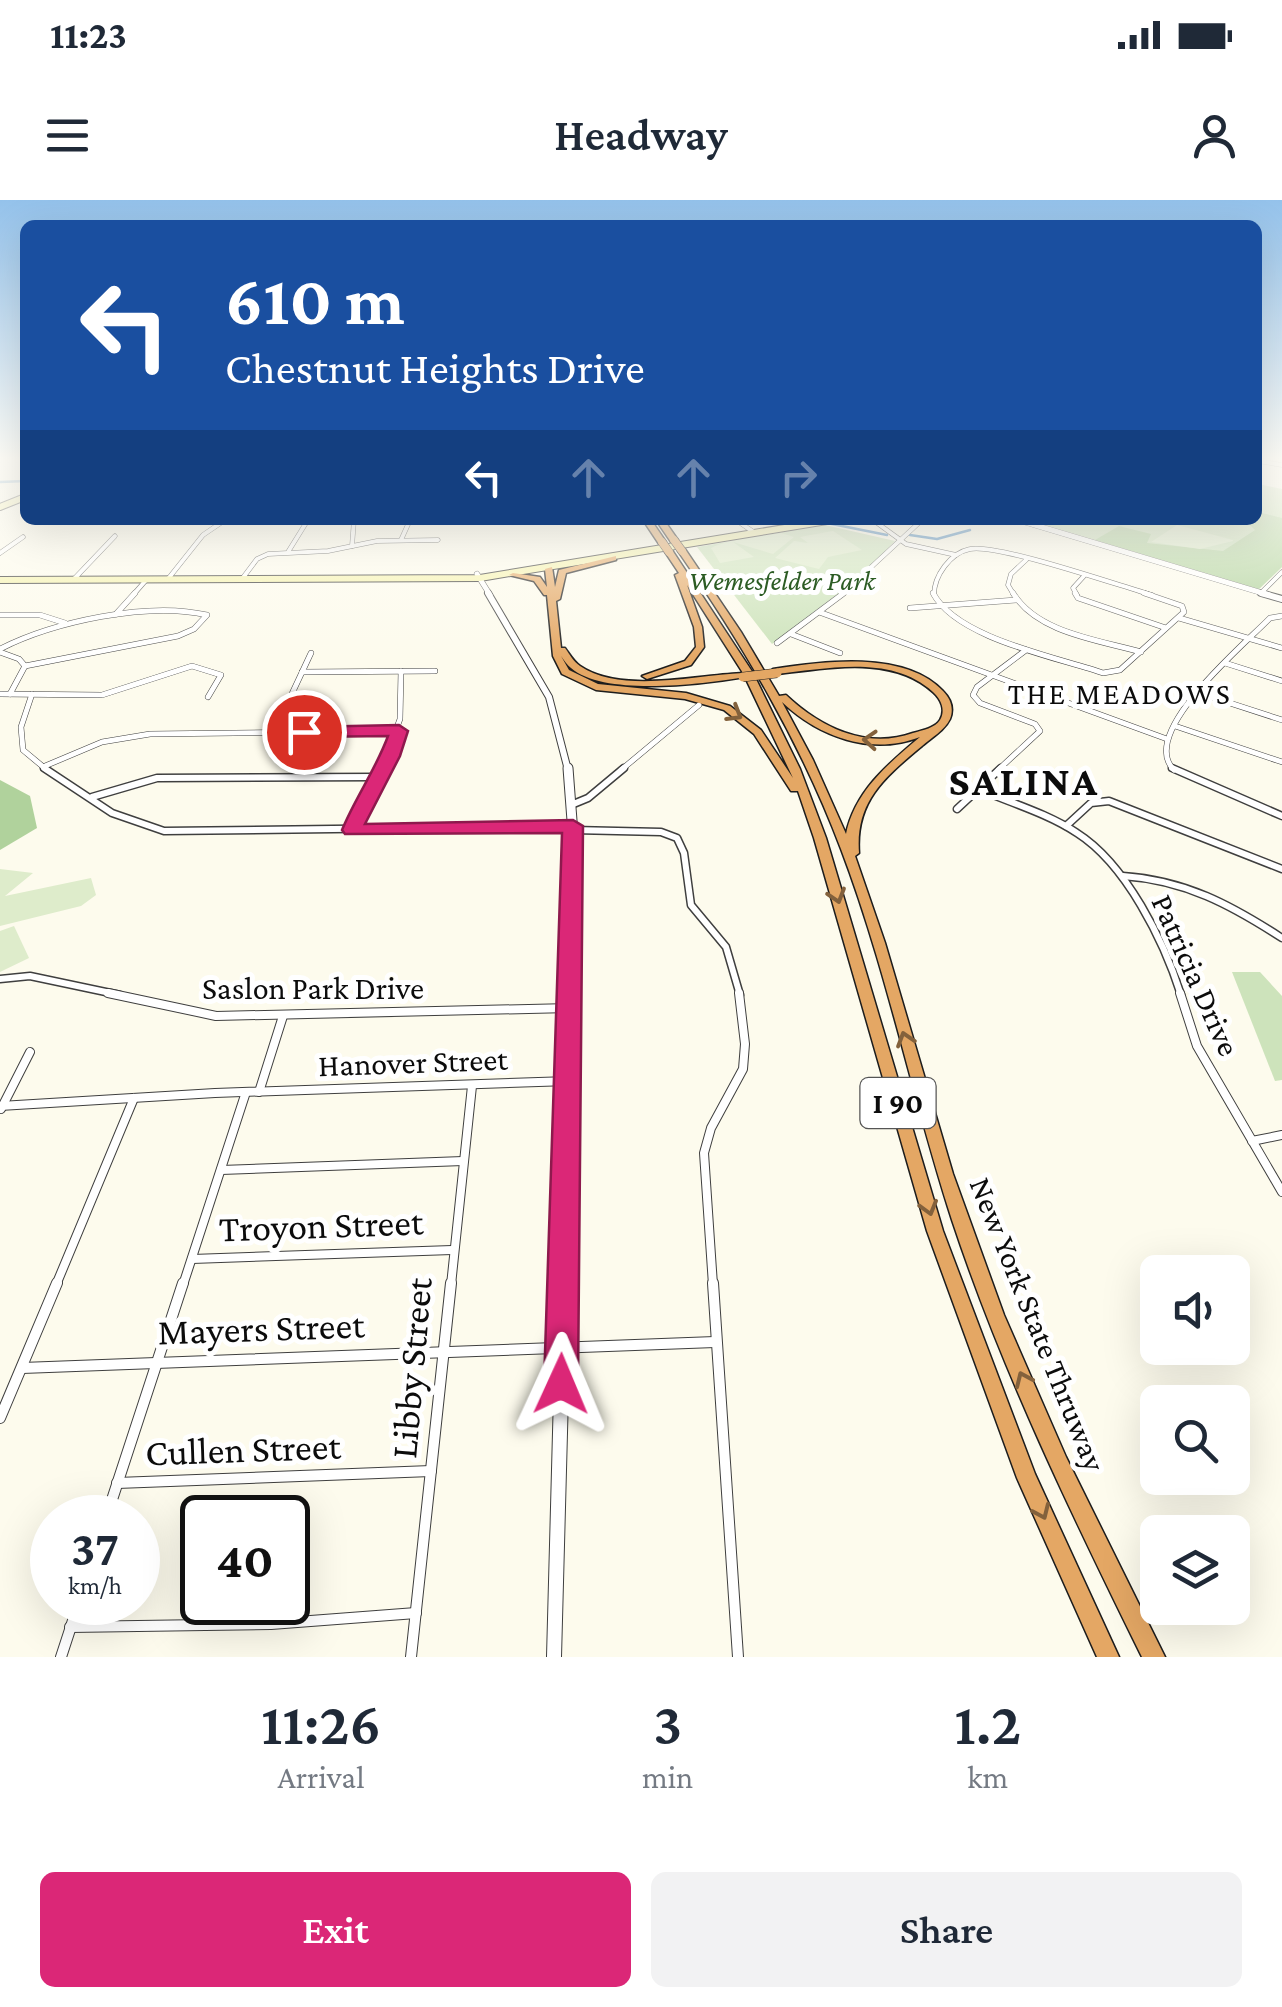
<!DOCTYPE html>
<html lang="en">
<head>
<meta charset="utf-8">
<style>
	body { margin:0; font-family:"Crimson Pro",serif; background:#f2f2f3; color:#1f2937; height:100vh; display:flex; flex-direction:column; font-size:38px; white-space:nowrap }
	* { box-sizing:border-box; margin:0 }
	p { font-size:32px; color:#747a83 }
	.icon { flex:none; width:55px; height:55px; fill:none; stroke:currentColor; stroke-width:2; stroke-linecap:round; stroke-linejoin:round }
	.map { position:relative; height:1457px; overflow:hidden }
	.drawer { display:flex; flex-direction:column; background:#fff; flex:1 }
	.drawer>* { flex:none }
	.top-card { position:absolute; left:20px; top:20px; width:1242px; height:305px; border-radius:15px; box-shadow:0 10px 40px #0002; background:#1a4fa0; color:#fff; overflow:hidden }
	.fabs { position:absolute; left:1140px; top:1055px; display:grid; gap:20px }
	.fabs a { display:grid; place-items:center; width:110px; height:110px; border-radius:15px; background:#fff; box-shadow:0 10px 40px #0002; font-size:50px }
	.speed { position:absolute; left:30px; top:1295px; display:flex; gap:20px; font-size:50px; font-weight:700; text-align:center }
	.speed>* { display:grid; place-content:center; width:130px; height:130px; border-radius:50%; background:#fff; box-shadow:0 10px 40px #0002; line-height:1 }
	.speed small { font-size:25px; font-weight:400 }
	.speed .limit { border:5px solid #111; border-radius:15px; background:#fff; color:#111 }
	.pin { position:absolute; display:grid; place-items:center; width:85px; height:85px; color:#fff; margin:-42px; border:5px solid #fff; border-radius:50%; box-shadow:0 2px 10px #0007 }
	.me { position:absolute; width:110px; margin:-55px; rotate:1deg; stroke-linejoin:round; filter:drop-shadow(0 0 8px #0008) }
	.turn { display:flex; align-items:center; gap:35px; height:210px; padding:0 40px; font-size:45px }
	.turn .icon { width:130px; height:130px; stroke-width:2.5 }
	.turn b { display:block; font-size:70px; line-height:85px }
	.lanes { display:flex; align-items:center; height:95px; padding:0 40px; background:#0003; justify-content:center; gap:50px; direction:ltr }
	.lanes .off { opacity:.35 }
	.eta { display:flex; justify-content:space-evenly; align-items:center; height:170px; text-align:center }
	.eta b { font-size:60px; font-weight:600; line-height:70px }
	.button { display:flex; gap:20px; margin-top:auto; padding:20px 40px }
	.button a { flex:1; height:115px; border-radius:15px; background:#db2777; color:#fff; font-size:40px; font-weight:600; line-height:115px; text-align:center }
	.button a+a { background:#f2f2f3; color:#1f2937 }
	.status { display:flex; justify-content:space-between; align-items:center; height:70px; padding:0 50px; background:#fff; direction:ltr }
	.status svg { height:28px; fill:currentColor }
	header { display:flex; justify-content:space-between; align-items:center; height:130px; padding:0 40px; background:#fff; font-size:45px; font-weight:600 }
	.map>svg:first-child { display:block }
	.green { fill:#cde3bb }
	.forest { fill:#b0d29c }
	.pitch { fill:#deeccb }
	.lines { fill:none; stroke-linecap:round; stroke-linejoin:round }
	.stream { stroke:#4786bd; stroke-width:2.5 }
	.minor-far4-casing { stroke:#3f3f3f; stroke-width:5 }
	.minor-far3-casing { stroke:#3f3f3f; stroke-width:6 }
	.minor-far2-casing { stroke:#3f3f3f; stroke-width:9 }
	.minor-far1-casing { stroke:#3f3f3f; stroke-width:10 }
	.minor-casing { stroke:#3f3f3f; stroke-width:12 }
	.tertiary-far4-casing { stroke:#3f3f3f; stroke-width:6 }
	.tertiary-far3-casing { stroke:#3f3f3f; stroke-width:8 }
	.tertiary-far2-casing { stroke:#3f3f3f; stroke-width:11 }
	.tertiary-far1-casing { stroke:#3f3f3f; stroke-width:12 }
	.tertiary-casing { stroke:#3f3f3f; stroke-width:16 }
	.secondary-casing { stroke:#2e2e2e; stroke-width:8 }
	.motorway-casing { stroke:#1d1d1d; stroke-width:3 }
	.minor-far4 { stroke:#fff; stroke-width:4 }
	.minor-far3 { stroke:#fff; stroke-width:5 }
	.minor-far2 { stroke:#fff; stroke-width:6 }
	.minor-far1 { stroke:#fff; stroke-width:8 }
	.minor { stroke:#fff; stroke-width:10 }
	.tertiary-far4 { stroke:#fff; stroke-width:5 }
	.tertiary-far3 { stroke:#fff; stroke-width:6 }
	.tertiary-far2 { stroke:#fff; stroke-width:9 }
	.tertiary-far1 { stroke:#fff; stroke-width:10 }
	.tertiary { stroke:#fff; stroke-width:14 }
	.secondary { stroke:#f6f3af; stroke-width:6 }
	.motorway { fill:#e4a764; fill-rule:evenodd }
	.motorway-bridge-far1-casing { stroke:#1d1d1d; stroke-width:9; stroke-linecap:butt }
	.motorway-bridge-casing { stroke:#1d1d1d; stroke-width:10; stroke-linecap:butt }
	.motorway-bridge-far1 { stroke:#e4a764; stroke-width:8 }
	.motorway-bridge { stroke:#e4a764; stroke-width:9 }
	.oneway { stroke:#83613c }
	.route { fill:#db2777; stroke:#8e194d; stroke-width:2.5 }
	.labels { text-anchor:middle; stroke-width:10; stroke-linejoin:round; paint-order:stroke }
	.far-park-label { font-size:28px; font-style:italic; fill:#2c5c24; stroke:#fff }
	.far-neighbourhood-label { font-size:30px; letter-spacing:2.5px; fill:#0c0c0c; stroke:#fff }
	.shield { fill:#fff; stroke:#555; stroke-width:2.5 }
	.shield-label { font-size:30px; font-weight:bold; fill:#0c0c0c }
	.street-label { font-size:32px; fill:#0c0c0c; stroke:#fff }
	.near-street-label { font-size:38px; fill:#0c0c0c; stroke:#fff }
	.district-label { font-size:42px; font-weight:bold; letter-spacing:2.5px; fill:#0c0c0c; stroke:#fff }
</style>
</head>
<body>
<div class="status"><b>11:23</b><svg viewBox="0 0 49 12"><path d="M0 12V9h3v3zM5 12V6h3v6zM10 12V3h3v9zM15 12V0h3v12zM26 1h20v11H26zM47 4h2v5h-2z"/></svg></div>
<header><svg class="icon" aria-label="menu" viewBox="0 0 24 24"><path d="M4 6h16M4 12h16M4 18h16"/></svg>Headway<svg class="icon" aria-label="person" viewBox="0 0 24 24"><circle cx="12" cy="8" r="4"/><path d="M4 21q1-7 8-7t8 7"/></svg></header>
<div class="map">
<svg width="1282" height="1457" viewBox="0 0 1282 1457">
	<rect width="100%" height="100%" fill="#fdfbed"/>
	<!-- green -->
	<g class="green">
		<path d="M1258 284 1282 289V367L1259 389 1035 322 1258 320Z"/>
		<path d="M825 325 895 341 860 378 772 444 697 347Z"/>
		<path d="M1232 772H1260L1282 796V880L1275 881Z"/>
	</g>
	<!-- forest -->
	<g class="forest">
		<path d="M1258 312 1282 318V367L1259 389 1095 340 1119 326 1151 334 1147 343 1223 351 1255 330 1245 320H1258Z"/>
		<path d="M0 580 30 596 37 628 0 650Z"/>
	</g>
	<!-- pitch -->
	<g class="pitch">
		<path d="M1177 325 1233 340V341L1200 349 1151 342Z"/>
		<path d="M833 331 862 350 828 357 819 369 775 358 794 341 808 343 800 337Z"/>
		<path d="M781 333 794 337 773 354 733 342 754 357 720 363 711 348C732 338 758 337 781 333Z"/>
		<path d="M0 669 33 673 5 696 91 678 96 695 81 706 0 726Z"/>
		<path d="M14 726 29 758 0 772V731Z"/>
	</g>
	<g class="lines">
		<!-- stream -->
		<g class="stream">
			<path d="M0 282 25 281"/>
			<path d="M827 323 887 335"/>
			<path d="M910 335 937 339 970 330"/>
		</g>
		<!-- minor-far4 casing -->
		<g class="minor-far4-casing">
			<g id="minor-far4">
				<path d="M1258 261 1282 265"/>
				<path d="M736 320 755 333"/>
				<path d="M873 320 906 344 956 355"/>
				<path d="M222 322 322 320"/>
				<path d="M401 340 410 320"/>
				<path d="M352 346 354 320"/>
				<path d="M288 352 306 323"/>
				<path d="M0 353 23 337"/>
				<path d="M74 379 115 336"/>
				<path d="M168 379 203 335 225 320"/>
				<path d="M242 379 257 359 268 354 328 351 377 341 438 340"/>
				<path d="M1261 393 1282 372"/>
				<path d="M133 395 147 379"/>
				<path d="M841 395 922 320"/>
				<path d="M934 395C934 376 950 353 970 349 996 343 1120 386 1152 395"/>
				<path d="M1014 395 1008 385 1011 374 1026 360"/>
				<path d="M1077 395 1073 388 1084 376"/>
			</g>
		</g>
		<!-- minor-far3 casing -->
		<g class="minor-far3-casing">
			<g id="minor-far3">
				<path d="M933 393C956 438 1056 457 1103 473L1120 470 1184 412 1182 406 1144 393"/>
				<path d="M1013 393C1037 433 1099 440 1141 452"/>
				<path d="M1075 393 1078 398 1166 428"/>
				<path d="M910 408 1016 400"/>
				<path d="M819 412 1167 539"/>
				<path d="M116 414 135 393"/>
				<path d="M0 415H40L65 423"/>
				<path d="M1179 418 1282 448"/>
				<path d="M791 434 840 453"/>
				<path d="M777 443 844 393"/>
				<path d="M0 449C53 422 148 401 207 415L194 429 178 436 25 466"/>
				<path d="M0 452 19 459 25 466 10 494"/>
				<path d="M1225 463 1282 481"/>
				<path d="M302 472 435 471"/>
				<path d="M1196 492 1282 520"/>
				<path d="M0 494 102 495 192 466 221 475 208 497"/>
				<path d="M32 494 21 527 23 550 47 570"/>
				<path d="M1175 526 1282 562"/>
				<path d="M274 532 311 453"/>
				<path d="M45 566 102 542 150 534 399 531"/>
				<path d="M381 570 400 519 401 471"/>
				<path d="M621 570 699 505"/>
				<path d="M998 570 1040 531 1035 524 980 503 973 495 977 487 1026 450"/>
				<path d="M1174 570C1137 533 1244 445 1270 418L1282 416"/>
			</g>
		</g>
		<!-- minor-far2 casing -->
		<g class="minor-far2-casing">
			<g id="minor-far2">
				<path d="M44 568 112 613 164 631 573 626"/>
				<path d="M1172 568 1282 616"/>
				<path d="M976 588C1008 602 1047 613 1077 633 1126 664 1164 741 1181 795"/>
				<path d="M92 597 157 578 378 577"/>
				<path d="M571 605 588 598 624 568"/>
				<path d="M957 609 1001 568"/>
				<path d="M1066 626 1091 603 1109 601 1282 669"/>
				<path d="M352 630 383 568"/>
				<path d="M573 630 661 632 677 638 684 653 691 705 726 747 740 795"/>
				<path d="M1123 676C1185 680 1231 705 1282 738"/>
				<path d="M0 779 30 776 120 795"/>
			</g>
		</g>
		<!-- minor-far1 casing -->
		<g class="minor-far1-casing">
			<g id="minor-far1">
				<path d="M108 793 216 816 570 808"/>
				<path d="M1180 793 1197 846 1282 992"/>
				<path d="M259 892 283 816"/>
				<path d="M0 906 215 893 569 881"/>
				<path d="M1 909 30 852"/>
				<path d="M1252 941 1282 935"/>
				<path d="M221 970 463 961"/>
				<path d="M192 1059 452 1050"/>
				<path d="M56 1085 134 898"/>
				<path d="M183 1085 246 892"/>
				<path d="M451 1085 472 886"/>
				<path d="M713 1085 704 953 711 928 743 869 745 844 739 793"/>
			</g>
		</g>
		<!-- minor casing -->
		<g class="minor-casing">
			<g id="minor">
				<path d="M713 1083 738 1457"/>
				<path d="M22 1168 715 1142"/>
				<path d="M0 1218 57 1083"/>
				<path d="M117 1283 431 1271"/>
				<path d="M106 1318 183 1083"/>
				<path d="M70 1427 271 1424 416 1413"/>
				<path d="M61 1457 79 1402"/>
				<path d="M411 1457 451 1083"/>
			</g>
		</g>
		<!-- tertiary-far4 casing -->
		<g class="tertiary-far4-casing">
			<g id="tertiary-far4">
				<path d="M1018 320 1269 395"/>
				<path d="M477 374 490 395"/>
			</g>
		</g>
		<!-- tertiary-far3 casing -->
		<g class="tertiary-far3-casing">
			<g id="tertiary-far3">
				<path d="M488 393 549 497 568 570"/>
				<path d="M1261 393 1282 399"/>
			</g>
		</g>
		<!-- tertiary-far2 casing -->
		<g class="tertiary-far2-casing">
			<path id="tertiary-far2" d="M568 568 575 660 571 795"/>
		</g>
		<!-- tertiary-far1 casing -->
		<g class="tertiary-far1-casing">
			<path id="tertiary-far1" d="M564 1085 572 793"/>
		</g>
		<!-- tertiary casing -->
		<g class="tertiary-casing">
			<path id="tertiary" d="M554 1457 564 1083"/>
		</g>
		<!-- secondary casing -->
		<g class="secondary-casing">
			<g id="secondary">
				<path d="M0 307 25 297"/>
				<path d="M0 380 480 378 833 320"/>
			</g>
		</g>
		<!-- motorway casing -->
		<g class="motorway-casing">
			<g id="motorway">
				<path d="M643 320H651L666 342 665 344H659Z"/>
				<path d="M656 320H664L678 340 677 342H671Z"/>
				<path d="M679 349H685L741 432 779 496 786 495C820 527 866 550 913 533 923 530 935 528 940 520 946 510 941 499 933 492 891 454 827 469 776 474L771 471 773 469C822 461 905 450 943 491 951 499 954 509 950 519 945 530 931 538 922 546 885 577 855 601 859 653L855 656 885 743 953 974 1004 1115 1066 1257 1165 1457H1142C1072 1315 1002 1171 952 1020 912 897 887 770 841 649 801 543 743 445 678 351ZM782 502C819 537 871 556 920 537 888 564 855 591 846 634L813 560Z"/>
				<path d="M666 350H672L753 473 800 569 826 638 943 1031 1035 1274 1119 1457H1097L1017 1278 927 1031 814 638 798 591H791L754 534 724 510 685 499 596 490 562 474 553 456 547 395H544L534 381 509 375 513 373 540 377 547 387 545 369 552 367 555 387 559 370 616 356V360L566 373 560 399 556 401 561 448H565C570 455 574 462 580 466 621 494 696 475 743 473L687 385 702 427 704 447 691 465 647 479 642 476 685 461 696 447 694 427 675 375 679 373 665 352ZM561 456C564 460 567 465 571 468 604 497 704 484 745 477L793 578 761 530 730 506 686 493 598 484 569 470Z"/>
			</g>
		</g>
		<!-- minor-far4 -->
		<use href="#minor-far4" class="minor-far4"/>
		<!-- minor-far3 -->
		<use href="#minor-far3" class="minor-far3"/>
		<!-- minor-far2 -->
		<use href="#minor-far2" class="minor-far2"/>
		<!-- minor-far1 -->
		<use href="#minor-far1" class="minor-far1"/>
		<!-- minor -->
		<use href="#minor" class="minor"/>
		<!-- tertiary-far4 -->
		<use href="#tertiary-far4" class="tertiary-far4"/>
		<!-- tertiary-far3 -->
		<use href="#tertiary-far3" class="tertiary-far3"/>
		<!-- tertiary-far2 -->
		<use href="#tertiary-far2" class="tertiary-far2"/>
		<!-- tertiary-far1 -->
		<use href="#tertiary-far1" class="tertiary-far1"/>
		<!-- tertiary -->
		<use href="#tertiary" class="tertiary"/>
		<!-- secondary -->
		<use href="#secondary" class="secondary"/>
		<!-- motorway -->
		<use href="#motorway" class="motorway"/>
		<!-- motorway-bridge-far1 casing -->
		<g class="motorway-bridge-far1-casing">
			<g id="motorway-bridge-far1">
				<path d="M674 340 682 351"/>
				<path d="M662 342 669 352"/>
			</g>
		</g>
		<!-- motorway-bridge casing -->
		<g class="motorway-bridge-casing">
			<path id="motorway-bridge" d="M743 477 777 473"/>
		</g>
		<!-- motorway-bridge-far1 -->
		<use href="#motorway-bridge-far1" class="motorway-bridge-far1"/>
		<!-- motorway-bridge -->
		<use href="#motorway-bridge" class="motorway-bridge"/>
	</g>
	<!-- one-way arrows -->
	<defs><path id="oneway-chevron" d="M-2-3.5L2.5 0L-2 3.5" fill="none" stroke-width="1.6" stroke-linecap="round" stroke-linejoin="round" transform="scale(2.5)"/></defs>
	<g class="oneway">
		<use href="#oneway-chevron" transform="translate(735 514) rotate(31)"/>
		<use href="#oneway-chevron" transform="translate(870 540) rotate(-176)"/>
		<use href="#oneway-chevron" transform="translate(837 696) rotate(73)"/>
		<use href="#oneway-chevron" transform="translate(905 839) rotate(-107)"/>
		<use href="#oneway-chevron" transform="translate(929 1008) rotate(74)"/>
		<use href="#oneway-chevron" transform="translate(1023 1179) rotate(-114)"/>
		<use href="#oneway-chevron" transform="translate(1042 1312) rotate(66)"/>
	</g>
	<!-- sky -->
	<linearGradient id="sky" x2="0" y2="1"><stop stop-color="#94c2eb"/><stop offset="0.56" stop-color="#fefdf7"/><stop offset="1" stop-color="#fefdf7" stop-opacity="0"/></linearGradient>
	<rect width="1282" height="462" fill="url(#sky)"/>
	<!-- route -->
	<path class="route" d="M399 525 408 531 400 556 365 624 573 620 583 626 578 1184 573 1196 561 1201 549 1196 544 1184 562 633 345 634 342 630C355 598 376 569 388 536L304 537 295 532 304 527Z"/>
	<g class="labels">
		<!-- far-park labels -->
		<g class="far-park-label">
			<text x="782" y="390">Wemesfelder Park</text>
		</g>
		<!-- far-neighbourhood labels -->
		<g class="far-neighbourhood-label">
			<text x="1120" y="504">THE MEADOWS</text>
		</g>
		<!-- shield labels -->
		<rect class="shield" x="860.5" y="878" width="75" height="50" rx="8"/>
		<g class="shield-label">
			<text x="898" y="913">I 90</text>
		</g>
		<!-- street labels -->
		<g class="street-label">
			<text transform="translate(1196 775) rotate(66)" y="11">Patricia Drive</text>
			<text x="313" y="799">Saslon Park Drive</text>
			<text transform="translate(413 862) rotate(-2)" y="11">Hanover Street</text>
			<text transform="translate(1038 1124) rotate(68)" y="11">New York State Thruway</text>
		</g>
		<!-- near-street labels -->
		<g class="near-street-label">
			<text transform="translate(321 1025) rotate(-2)" y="13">Troyon Street</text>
			<text transform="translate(261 1128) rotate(-2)" y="13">Mayers Street</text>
			<text transform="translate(411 1168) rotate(-85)" y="13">Libby Street</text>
			<text transform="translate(243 1249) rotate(-2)" y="13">Cullen Street</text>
		</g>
		<!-- district labels -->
		<g class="district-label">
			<text x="1024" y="595">SALINA</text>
		</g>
	</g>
</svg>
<div class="fabs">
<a><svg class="icon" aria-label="sound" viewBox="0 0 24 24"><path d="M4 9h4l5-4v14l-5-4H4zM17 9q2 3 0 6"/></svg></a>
<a><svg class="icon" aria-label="search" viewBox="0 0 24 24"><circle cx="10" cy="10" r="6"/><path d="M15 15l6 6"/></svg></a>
<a><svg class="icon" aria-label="layers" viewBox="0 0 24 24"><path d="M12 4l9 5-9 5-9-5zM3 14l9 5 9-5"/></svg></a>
</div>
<div class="speed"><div>37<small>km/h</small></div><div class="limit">40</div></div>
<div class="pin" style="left:304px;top:532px;background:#d93025"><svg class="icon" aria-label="arrive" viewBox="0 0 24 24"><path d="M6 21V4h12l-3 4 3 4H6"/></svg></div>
<svg class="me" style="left:561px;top:1184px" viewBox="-20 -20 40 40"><path d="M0-17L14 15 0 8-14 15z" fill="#db2777" stroke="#fff" stroke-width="4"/></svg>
<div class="top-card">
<div class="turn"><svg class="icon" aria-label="left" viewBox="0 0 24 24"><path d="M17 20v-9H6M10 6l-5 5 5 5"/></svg><div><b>610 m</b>Chestnut Heights Drive</div></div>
<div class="lanes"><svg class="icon" aria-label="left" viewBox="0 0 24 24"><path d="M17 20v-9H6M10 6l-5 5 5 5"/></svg><svg class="icon off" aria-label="ahead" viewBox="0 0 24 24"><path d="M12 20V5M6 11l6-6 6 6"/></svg><svg class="icon off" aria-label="ahead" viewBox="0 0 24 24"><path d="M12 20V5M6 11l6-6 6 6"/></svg><svg class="icon off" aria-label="right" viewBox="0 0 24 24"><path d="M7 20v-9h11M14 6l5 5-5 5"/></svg></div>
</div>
</div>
<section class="drawer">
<div class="eta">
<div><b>11:26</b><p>Arrival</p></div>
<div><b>3</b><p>min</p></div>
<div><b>1.2</b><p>km</p></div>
</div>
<div class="button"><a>Exit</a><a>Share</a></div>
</section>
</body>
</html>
